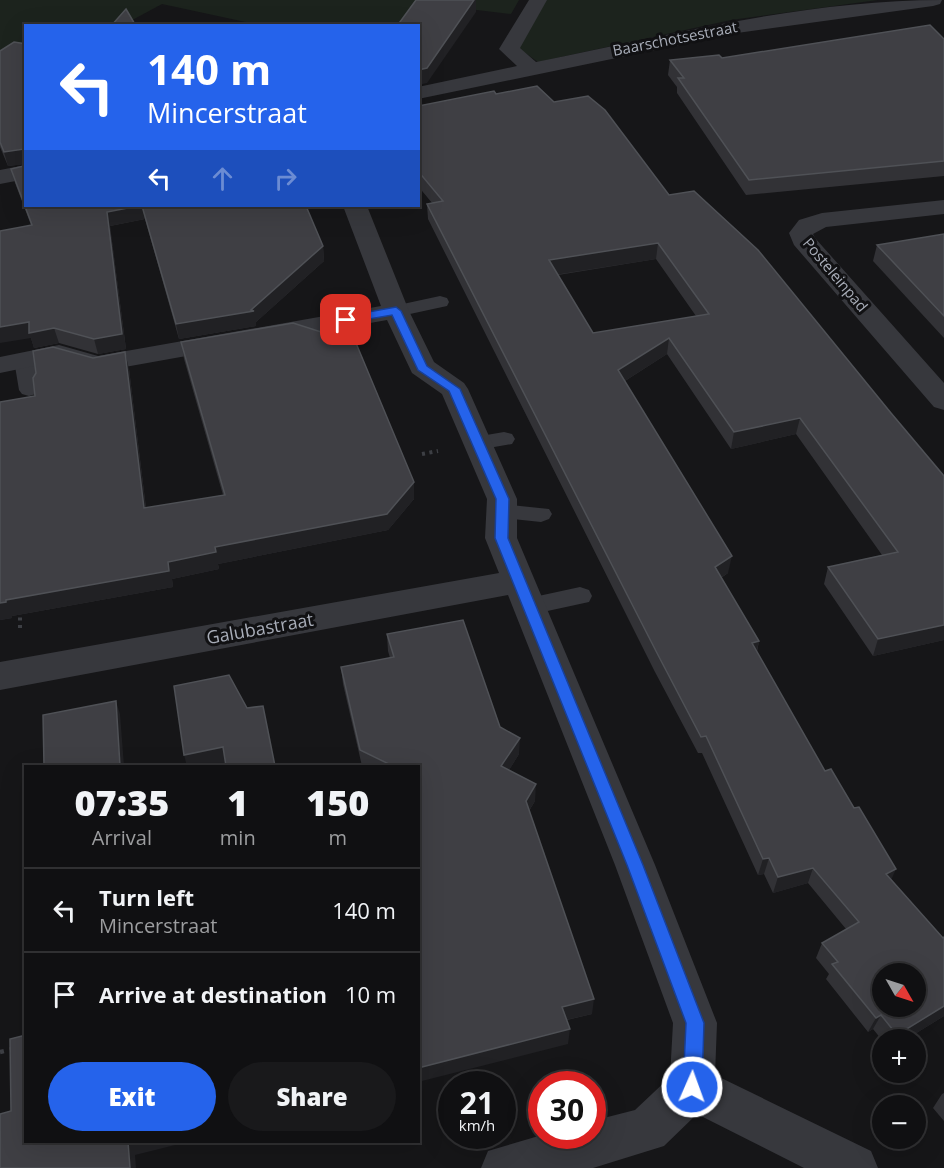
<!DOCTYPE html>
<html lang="en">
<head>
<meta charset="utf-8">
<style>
	body { margin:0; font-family:"Open Sans",sans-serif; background:#19191b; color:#f1f3f6; height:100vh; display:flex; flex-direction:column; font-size:22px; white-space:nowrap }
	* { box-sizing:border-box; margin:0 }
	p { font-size:20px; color:#9c9d9f }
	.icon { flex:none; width:33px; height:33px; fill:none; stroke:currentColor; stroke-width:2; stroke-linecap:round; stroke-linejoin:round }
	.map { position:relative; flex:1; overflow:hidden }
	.panel { position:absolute; left:24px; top:765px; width:396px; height:378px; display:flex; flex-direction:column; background:#101012; border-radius:0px; box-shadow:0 6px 24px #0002,0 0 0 2px #303032 }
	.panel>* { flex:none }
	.banner { position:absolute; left:24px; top:24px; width:396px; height:183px; border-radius:0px; box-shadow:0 6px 24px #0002,0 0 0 2px #303032; background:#2563eb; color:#fff; overflow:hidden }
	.needle { width:39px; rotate:129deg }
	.tools { position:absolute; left:872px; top:963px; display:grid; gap:12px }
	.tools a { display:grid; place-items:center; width:54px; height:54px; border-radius:50%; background:#101012; box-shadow:0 6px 24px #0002,0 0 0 2px #303032; font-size:30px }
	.speed { position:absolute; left:438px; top:1071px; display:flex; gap:12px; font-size:30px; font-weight:700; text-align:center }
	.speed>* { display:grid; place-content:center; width:78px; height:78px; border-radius:50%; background:#101012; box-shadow:0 6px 24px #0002,0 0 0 2px #303032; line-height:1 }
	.speed small { font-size:15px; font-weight:400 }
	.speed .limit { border:9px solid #d22; background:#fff; color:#111 }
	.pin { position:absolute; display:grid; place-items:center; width:51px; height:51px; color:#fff; margin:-26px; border-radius:12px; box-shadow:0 3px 9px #0006 }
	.me { position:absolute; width:66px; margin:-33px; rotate:2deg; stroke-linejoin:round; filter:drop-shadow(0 0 4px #0008) }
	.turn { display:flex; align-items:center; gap:21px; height:126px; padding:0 24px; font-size:27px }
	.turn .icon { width:78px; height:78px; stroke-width:2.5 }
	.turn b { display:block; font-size:42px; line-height:51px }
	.lanes { display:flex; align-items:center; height:57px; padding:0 24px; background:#0003; justify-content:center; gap:30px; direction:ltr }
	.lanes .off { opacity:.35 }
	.eta { display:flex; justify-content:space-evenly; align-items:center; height:102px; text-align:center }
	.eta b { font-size:36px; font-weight:800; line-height:42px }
	.cta { display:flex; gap:12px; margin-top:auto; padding:12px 24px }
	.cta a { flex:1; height:69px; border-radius:36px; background:#2563eb; color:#fff; font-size:24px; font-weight:800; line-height:69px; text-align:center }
	.cta a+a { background:#19191b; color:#f1f3f6 }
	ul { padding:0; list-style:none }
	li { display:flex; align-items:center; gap:18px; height:84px; padding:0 24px; border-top:2px solid #303032 }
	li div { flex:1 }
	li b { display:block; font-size:22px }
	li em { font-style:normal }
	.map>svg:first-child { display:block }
	.green { fill:#1c231d }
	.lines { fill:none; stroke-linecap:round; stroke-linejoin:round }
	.path-far1 { stroke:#3d3f44; stroke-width:4; stroke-dasharray:3 4.5; stroke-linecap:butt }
	.path { stroke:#3d3f44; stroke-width:4.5; stroke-dasharray:4 6; stroke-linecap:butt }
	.service { fill:#37383d; fill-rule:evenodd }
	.minor { fill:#37383d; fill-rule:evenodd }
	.wall { fill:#323236; fill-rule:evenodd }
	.shaded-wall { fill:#212124 }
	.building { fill:#3f3f44; stroke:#4f5156; stroke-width:1.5; fill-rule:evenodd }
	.route { fill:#2563eb; stroke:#184099; stroke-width:1.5 }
	.labels { text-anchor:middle; stroke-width:6; stroke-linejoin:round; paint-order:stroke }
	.far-street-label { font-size:15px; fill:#a8adb8; stroke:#111113 }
	.street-label { font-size:18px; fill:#a8adb8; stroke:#111113 }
</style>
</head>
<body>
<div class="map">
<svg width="944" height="1168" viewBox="0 0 944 1168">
	<rect width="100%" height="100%" fill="#161618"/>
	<!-- green -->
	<g class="green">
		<path d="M0 0H519L511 14 419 3 397 26 260 25 162 4 123 25 26 26 25 78 0 73Z"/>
		<path d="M538 0H878L731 20 538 62 517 47Z"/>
	</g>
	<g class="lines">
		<!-- path-far1 -->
		<g class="path-far1">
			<path d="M422 454 438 451"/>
			<path d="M20 610V632"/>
		</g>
		<!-- path -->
		<path class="path" d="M0 1052 13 1049"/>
		<!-- service -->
		<g class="service">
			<path d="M440 296 447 298 449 302 447 306 396 317 389 315 386 311 389 307Z"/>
			<path d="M24 354 31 356 34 360 39 390 36 394 29 396 22 394 19 390 14 360 17 356Z"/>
			<path d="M504 432 512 434 515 439 512 444 477 450 469 448 466 443 469 438Z"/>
			<path d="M502 504 549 509 552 514 549 519 541 522 494 517 491 512 494 507Z"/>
			<path d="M580 587 589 590 592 596 589 602 529 615 520 612 517 606 520 600Z"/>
		</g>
		<!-- minor -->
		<g class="minor">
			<path d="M529 0H547L520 48 536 62C670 35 806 0 942 0L940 4 933 6 737 33 418 99V87L517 66 499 49Z"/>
			<path d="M26 165V179L0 184V170Z"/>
			<path d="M944 200V214L826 227 813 234 815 238 944 383V410L934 407 794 245 789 233 799 220 822 213Z"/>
			<path d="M343 206H367L409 311 434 362 464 383 468 389 517 499V538L655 865 717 1023 715 1075 871 1151 878 1168H804L697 1114 664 1146 593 1168H481L488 1151 542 1135 592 1136V1121L635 1110 670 1077 673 1023 615 865 508 595 0 690V662L499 573 485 538 487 499 442 394 412 373 387 320 97 372 58 361 0 373V357L59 345 98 356 381 306Z"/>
		</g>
	</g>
	<!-- wall -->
	<g class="wall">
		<path d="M944 39V176L746 195 677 93V87L668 75 670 60 722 58Z"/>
		<path d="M26 44V206H306L323 246 324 261 256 322V326L179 339 145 219 110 226 126 349 98 354 59 343 34 348 31 338V225L15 183 11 169 24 166V164L8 166 0 147V51Z"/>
		<path d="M496 94 554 102 669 195 891 413 944 476V640L873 656 824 584 828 567 882 555 796 434 731 449 667 354 625 381 728 573 721 578 759 641 757 652 825 771 892 880 944 1016 905 1040H882L873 1029 868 1032 826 979 829 974 816 958 822 943 846 929 808 883 773 893 764 874 758 875 702 753H698L655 672 428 219 427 204 432 203 418 186V106ZM656 259 696 316 593 333 558 275Z"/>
		<path d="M944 234V338L873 261 877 245Z"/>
		<path d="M181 342 414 482V499L388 530 218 564 219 569 172 579 173 587 12 616V618L0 620V402L35 396 129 369 146 508 223 495 184 359Z"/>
		<path d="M387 634 500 727 519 754 509 770 535 801 529 811 592 1014 567 1020 568 1044 418 766H362L343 684 341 667 390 658 388 651Z"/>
		<path d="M944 1093V1121L933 1108 942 1094Z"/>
	</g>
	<!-- shaded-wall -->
	<g class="shaded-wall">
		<path d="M474 0H476V12L427 83 418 85V70Z"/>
		<path d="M24 149 26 164 8 166 4 152Z"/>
		<path d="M138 206H142L145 219 110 226 126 349 98 354 94 339 107 212Z"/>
		<path d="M658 243 656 259 548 276 549 260Z"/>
		<path d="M323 246 324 261 256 322V326L179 339 176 324 251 310Z"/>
		<path d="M29 322 54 328 59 343 34 348 31 338 0 343V327Z"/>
		<path d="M669 338 667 354 617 386 618 370Z"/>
		<path d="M125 352 129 369 148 525 144 508Z"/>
		<path d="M800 418 796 434 731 449 734 432Z"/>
		<path d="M414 482V499L388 530 218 564 219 569 172 579 173 587 12 616V618L0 620V603L6 600 168 562Z"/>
		<path d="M732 556 728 573 711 584 715 567Z"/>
		<path d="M944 625V640L873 656 878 639Z"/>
		<path d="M759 641 755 658 752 643Z"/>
		<path d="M116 701 120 714 124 766H120Z"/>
		<path d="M520 738 519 754 501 783V766Z"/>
		<path d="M223 747 227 764 213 766H187L184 755Z"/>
		<path d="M536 784 535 801 525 817 526 801Z"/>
		<path d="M769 858 764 874 758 875 763 859Z"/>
		<path d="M813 868 808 883 773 893 778 877Z"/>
		<path d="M896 869 889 885 886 874Z"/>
		<path d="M594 999 592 1014 561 1021 562 1007Z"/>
		<path d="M944 1006V1016L905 1040H894L897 1035Z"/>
		<path d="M881 1015 873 1029 868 1032 876 1018Z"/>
		<path d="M570 1029 568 1044 418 1082V1068Z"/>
		<path d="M128 1142H187L135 1155 136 1168H130Z"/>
	</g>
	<!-- building -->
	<g class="building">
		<path d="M416 0H474L427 68 418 70V26H397Z"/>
		<path d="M126 9 136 26H111Z"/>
		<path d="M930 25 944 39V161L749 180 678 78H684L670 60 719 55 722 58Z"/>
		<path d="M14 42 26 44V206H138L107 212 122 334 94 339 54 328 29 333V322L0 327V231L32 225 11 169 24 166V149L4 152 0 142V51Z"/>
		<path d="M537 86 554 102 588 96 605 110 669 195 694 191 758 250 891 413 944 476V625L878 639 828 567 898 552 800 418 734 432 669 338 618 370 732 556 715 567 759 641 752 643 825 771 831 769 854 808 859 807 896 869 886 874 943 938 944 937V1006L897 1035 881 1015 876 1018 863 1002 832 964 838 962 822 943 859 922 813 868 778 877 769 858 763 859 706 736 701 737 658 655 427 204 443 201 418 171V106L494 91 496 94ZM658 243 709 314 593 333 549 260ZM882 974H915V1006H882Z"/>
		<path d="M142 206H306L323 246 251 310 254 311 176 324Z"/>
		<path d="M944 234V316L877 245Z"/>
		<path d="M293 323 356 343 414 482 387 514 215 547 216 552 168 562 169 571 6 600V602L0 603V402L35 396 33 378 36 373 33 351 53 347 93 358 125 352 144 508 225 495 181 342Z"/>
		<path d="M463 620 500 727 520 738 501 766 536 784 526 801 594 999 562 1007 570 1029 418 1068V766H393L360 750 341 667 394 657 387 634Z"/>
		<path d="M229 675 247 708 263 706 275 766H226L223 747 184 755 174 686Z"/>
		<path d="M116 701 120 766H44L43 715Z"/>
		<path d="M26 1035V1142H130H128L130 1168H0V1114L11 1111 10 1039Z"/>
	</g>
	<!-- route -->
	<path class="route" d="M396 307 401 311 427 366 460 389 509 499 508 538 643 865 704 1023 702 1087 699 1094 692 1097 685 1094 683 1087 686 1023 627 865 495 538 496 499 449 391 418 370 392 315 346 323 340 320 346 316Z"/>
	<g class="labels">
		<!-- far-street labels -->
		<g class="far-street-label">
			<text transform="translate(675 39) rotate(-11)" y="5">Baarschotsestraat</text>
			<text transform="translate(835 275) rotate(50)" y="5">Posteleinpad</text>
		</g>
		<!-- street labels -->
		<g class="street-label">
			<text transform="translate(260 629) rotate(-10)" y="6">Galubastraat</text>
		</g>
	</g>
</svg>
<div class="tools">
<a><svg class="needle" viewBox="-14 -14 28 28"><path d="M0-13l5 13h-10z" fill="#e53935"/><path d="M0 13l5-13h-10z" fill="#9c9d9f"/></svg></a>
<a>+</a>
<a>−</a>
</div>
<div class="speed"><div>21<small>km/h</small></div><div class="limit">30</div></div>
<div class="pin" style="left:346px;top:320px;background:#d93025"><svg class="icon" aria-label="arrive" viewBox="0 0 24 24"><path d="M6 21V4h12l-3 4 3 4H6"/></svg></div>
<svg class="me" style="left:692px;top:1087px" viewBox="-20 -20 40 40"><circle r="17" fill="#2563eb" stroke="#fff" stroke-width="3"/><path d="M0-11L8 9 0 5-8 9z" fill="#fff"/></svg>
<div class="banner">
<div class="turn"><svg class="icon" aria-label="left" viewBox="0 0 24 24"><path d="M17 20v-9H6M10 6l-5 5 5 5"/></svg><div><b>140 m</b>Mincerstraat</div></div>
<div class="lanes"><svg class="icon" aria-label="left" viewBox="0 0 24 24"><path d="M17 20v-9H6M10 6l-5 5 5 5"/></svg><svg class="icon off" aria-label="ahead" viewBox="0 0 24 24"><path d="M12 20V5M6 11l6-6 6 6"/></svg><svg class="icon off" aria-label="right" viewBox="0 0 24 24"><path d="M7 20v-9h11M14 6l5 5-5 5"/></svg></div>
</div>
<section class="panel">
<div class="eta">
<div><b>07:35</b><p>Arrival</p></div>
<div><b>1</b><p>min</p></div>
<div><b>150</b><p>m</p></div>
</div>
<ul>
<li><svg class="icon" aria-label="left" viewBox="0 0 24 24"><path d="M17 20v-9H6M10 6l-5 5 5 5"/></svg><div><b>Turn left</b><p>Mincerstraat</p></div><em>140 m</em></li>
<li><svg class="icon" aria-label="arrive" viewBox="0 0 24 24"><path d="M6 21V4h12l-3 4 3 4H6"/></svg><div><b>Arrive at destination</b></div><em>10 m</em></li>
</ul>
<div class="cta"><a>Exit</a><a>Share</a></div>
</section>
</div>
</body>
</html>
